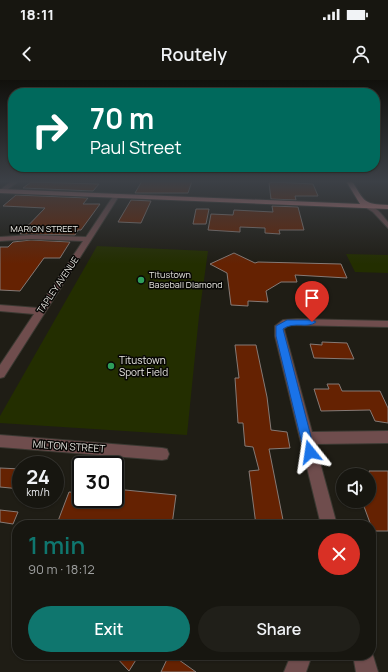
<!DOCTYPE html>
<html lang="en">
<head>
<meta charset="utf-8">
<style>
	body { margin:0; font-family:Manrope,sans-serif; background:#201f19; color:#f1f3f6; height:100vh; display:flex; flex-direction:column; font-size:15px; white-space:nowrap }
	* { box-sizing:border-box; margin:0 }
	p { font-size:13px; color:#9e9f9f }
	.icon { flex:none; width:22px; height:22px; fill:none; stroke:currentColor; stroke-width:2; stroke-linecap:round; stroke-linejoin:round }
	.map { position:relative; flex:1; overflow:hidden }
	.panel { position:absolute; left:12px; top:440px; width:364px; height:140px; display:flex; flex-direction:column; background:#171610; border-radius:16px; box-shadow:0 1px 3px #0004,0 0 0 1px #363530 }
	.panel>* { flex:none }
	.hud { position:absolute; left:8px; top:8px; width:372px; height:84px; border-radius:16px; box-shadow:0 1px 3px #0004,0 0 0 1px #363530; background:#00695c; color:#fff; overflow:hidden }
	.controls { position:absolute; left:336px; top:388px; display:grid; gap:8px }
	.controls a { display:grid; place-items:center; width:40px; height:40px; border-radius:50%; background:#171610; box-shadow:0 1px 3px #0004,0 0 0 1px #363530; font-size:20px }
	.speed { position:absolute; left:12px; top:376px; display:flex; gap:8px; font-size:20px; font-weight:700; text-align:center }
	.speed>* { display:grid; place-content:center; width:52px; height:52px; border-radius:50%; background:#171610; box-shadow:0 1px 3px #0004,0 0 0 1px #363530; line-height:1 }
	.speed small { font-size:10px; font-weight:400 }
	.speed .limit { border:2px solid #111; border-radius:6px; background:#fff; color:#111 }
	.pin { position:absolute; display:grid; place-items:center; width:34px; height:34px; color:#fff; margin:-41px -17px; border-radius:50% 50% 50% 0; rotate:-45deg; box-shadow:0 0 4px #0007 }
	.pin .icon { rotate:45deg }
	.me { position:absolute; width:44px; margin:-22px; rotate:345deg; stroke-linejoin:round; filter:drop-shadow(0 0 3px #0008) }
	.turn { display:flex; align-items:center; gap:14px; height:84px; padding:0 16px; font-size:18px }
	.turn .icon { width:52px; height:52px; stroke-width:2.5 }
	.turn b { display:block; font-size:28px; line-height:34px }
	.round { display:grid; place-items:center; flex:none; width:42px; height:42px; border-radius:21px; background:#201f19 }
	.summary { display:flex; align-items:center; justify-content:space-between; height:68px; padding:0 16px }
	h1 { font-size:24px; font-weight:600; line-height:30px; color:#0f766e }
	.primary-button { display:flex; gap:8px; margin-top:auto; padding:8px 16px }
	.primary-button a { flex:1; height:46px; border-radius:24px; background:#0f766e; color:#fff; font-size:16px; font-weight:600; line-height:46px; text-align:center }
	.primary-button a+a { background:#201f19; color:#f1f3f6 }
	.status { display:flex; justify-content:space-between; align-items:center; height:28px; padding:0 20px; background:#171610; direction:ltr }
	.status svg { height:11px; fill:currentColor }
	header { display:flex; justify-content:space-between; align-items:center; height:52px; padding:0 16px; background:#171610; font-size:18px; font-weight:600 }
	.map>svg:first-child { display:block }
	.green { fill:#232e00 }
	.building { fill:#652202; stroke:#857a76 }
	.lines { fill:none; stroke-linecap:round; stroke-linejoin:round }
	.minor-casing { stroke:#3b3932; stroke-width:2 }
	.major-casing { stroke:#3b3932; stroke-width:2 }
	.minor { fill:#6f4d4d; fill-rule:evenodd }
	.major { fill:#c37c7d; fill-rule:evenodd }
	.route { fill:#1a73e8; stroke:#114b97 }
	.leisure-dot { fill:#2e9e5b; stroke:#080705; stroke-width:1.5 }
	.labels { text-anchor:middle; stroke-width:3; stroke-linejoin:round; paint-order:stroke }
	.far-street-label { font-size:9px; fill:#e8e7e1; stroke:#080705 }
	.far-poi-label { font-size:9px; fill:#e8e7e1; stroke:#080705; text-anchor:start }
	.poi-label { font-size:10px; fill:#e8e7e1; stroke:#080705; text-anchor:start }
	.street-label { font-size:10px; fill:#e8e7e1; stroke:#080705 }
</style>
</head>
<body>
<div class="status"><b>18:11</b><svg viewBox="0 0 49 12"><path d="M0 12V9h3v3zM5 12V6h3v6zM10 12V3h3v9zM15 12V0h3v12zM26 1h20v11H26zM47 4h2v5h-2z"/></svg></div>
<header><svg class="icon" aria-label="back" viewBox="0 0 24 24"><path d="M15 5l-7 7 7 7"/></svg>Routely<svg class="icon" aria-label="person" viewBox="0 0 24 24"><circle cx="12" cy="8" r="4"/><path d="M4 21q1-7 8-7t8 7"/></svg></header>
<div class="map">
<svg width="388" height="592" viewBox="0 0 388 592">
	<rect width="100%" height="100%" fill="#1f1d15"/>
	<!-- green -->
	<g class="green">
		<path d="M97 166 208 171 199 236 187 355 0 343V336Z"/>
		<path d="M346 174 388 175V193L355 192Z"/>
	</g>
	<!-- building -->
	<g class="building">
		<path d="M142 101H192L188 113H135Z"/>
		<path d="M31 102 99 104 93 111 23 108Z"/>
		<path d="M274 102 313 104 318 116H295L296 120 271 119 269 103Z"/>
		<path d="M16 115 88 118 83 124H100L81 150H78L75 155 20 154 45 128 3 126Z"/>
		<path d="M131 120 151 121 141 143 118 142Z"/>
		<path d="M272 126 298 127 304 150H279L280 154 265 153V148L240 147V152L208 150 211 134 233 135 234 130 273 132Z"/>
		<path d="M196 129H209L206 144H193Z"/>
		<path d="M31 160 70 162 60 178H44L20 211 0 210V167H8L13 162Z"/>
		<path d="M234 173 255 183 258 182 341 184 347 198 295 195 297 202H281L266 211 268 222 248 221V226L231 225 227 193 210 184Z"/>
		<path d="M322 262 347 263 354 279 314 278 310 264 322 265Z"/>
		<path d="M235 265H256L267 317 271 350 287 352 290 368 269 369 284 445H256L249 391 259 390 253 367 245 366 243 343H238L235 298H239Z"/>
		<path d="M327 304H339L342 311H380L388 328V343L375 341 370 330 321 331 314 309H329Z"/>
		<path d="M0 388 21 389V409L0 407Z"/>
		<path d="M369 391H388V451H373L362 421H369Z"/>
		<path d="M115 409 176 415 172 445H102L58 441 69 412 81 413V419H115Z"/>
		<path d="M0 430 18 432 13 444 0 442Z"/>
		<path d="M114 575H139L129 591Z"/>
		<path d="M169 575H172L196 592H161Z"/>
	</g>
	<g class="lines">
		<!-- minor casing -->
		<g class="minor-casing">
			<g id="minor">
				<path d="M12 101H19L4 112H0V110Z"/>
				<path d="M114 115 119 116 4 297 0 298V285L34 234 0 231V225L38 228 83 161 31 159 0 161V157L31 155 86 157Z"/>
				<path d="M365 125C375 124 382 135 388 142V148L373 132 365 127Z"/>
				<path d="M297 239 388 241V247L289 245 284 249 312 352 388 351V363L315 364 337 445H321L275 256V246L283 240Z"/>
				<path d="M0 355 162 368 167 369 169 374 167 379 162 380 0 367Z"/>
				<path d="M371 569 378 592H356L353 575H371Z"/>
				<path d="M291 575H312L306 592H284Z"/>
			</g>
		</g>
		<!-- major casing -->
		<g class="major-casing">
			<path id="major" d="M346 101H352C365 122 363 124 388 125V129L0 113V109L360 124Z"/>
		</g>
		<!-- minor -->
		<use href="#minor" class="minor"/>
		<!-- major -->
		<use href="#major" class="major"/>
	</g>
	<!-- sky -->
	<linearGradient id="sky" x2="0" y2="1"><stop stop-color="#11100c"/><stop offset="0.55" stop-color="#3c4046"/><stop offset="1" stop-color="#3c4046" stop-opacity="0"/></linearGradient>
	<rect width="388" height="184" fill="url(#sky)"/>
	<!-- route -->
	<path class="route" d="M287 240H312L316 242C308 249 294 241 283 249L315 372 313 376 310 377 306 376 304 372 276 256V246Z"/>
	<!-- markers -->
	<g class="leisure-dot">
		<circle cx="141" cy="200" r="4"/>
		<circle cx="111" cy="286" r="4"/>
	</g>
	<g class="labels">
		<!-- far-street labels -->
		<g class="far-street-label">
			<text x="44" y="152">MARION STREET</text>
			<text transform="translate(58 205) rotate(-56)" y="3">TAPLEY AVENUE</text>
		</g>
		<!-- far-poi labels -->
		<g class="far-poi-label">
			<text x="149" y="198">Titustown<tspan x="149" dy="10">Baseball Diamond</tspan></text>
		</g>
		<!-- poi labels -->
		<g class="poi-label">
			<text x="119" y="284">Titustown<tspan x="119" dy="12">Sport Field</tspan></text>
		</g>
		<!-- street labels -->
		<g class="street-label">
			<text transform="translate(69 366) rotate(4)" y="4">MILTON STREET</text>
		</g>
	</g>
</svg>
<div class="controls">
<a><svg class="icon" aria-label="sound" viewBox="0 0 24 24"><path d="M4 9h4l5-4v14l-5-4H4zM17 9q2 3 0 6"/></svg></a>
</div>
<div class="speed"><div>24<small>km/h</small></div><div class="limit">30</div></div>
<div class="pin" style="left:312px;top:242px;background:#d93025"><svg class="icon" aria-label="arrive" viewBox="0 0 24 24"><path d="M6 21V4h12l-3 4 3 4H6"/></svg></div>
<svg class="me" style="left:310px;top:372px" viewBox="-20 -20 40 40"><path d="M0-17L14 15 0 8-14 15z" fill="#1a73e8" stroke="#fff" stroke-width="4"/></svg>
<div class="hud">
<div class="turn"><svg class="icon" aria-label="right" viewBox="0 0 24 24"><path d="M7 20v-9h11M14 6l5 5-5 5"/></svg><div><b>70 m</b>Paul Street</div></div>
</div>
<section class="panel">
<div class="summary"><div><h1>1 min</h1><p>90 m · 18:12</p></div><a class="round" style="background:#d93025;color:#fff"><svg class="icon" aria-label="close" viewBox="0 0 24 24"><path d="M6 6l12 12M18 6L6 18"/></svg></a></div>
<div class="primary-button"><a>Exit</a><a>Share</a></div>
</section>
</div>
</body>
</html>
